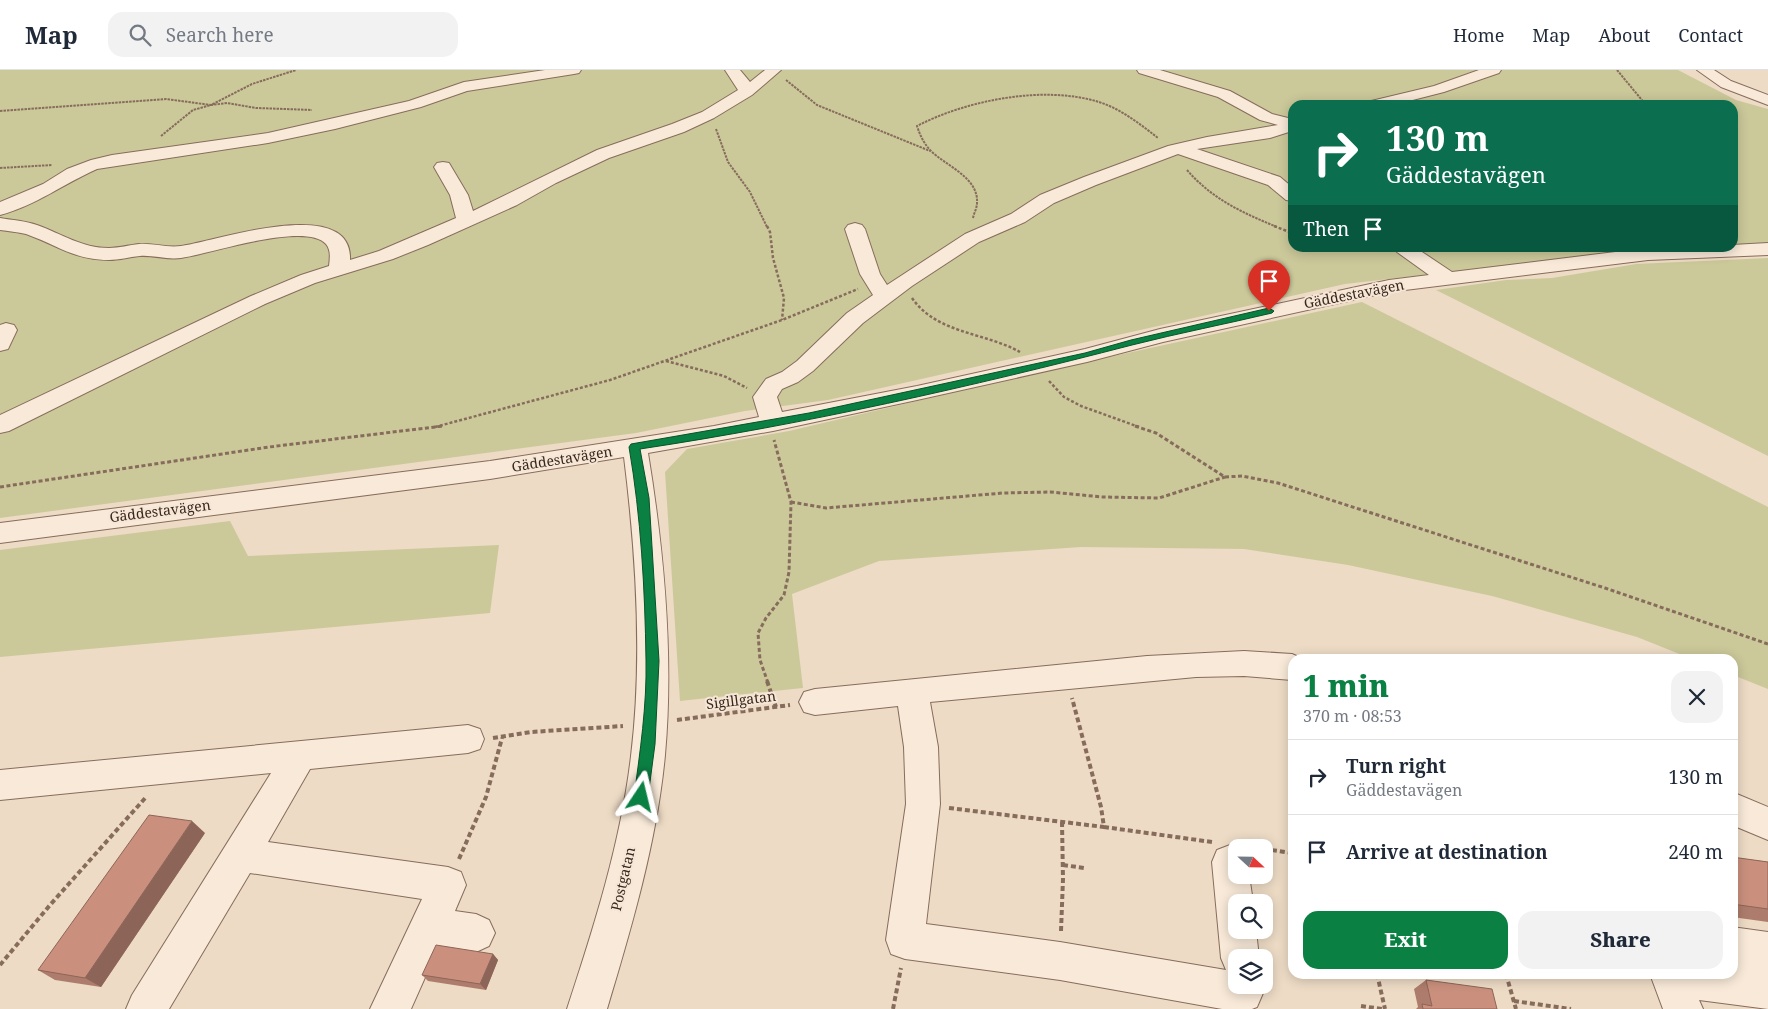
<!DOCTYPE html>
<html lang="en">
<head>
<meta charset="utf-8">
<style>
	body { margin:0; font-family:"Noto Serif",serif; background:#f2f2f3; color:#1f2937; height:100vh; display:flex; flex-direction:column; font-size:19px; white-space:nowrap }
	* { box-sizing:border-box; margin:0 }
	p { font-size:16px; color:#747a83 }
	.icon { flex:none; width:28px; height:28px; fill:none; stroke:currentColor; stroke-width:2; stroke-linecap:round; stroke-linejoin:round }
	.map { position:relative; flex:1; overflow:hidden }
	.drawer { position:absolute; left:1288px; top:584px; width:450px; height:325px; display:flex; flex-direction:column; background:#fff; border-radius:15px; box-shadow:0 2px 12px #0003 }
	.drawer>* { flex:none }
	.hud { position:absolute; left:1288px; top:30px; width:450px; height:152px; border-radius:15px; box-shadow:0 2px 12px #0003; background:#0b6e4f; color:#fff; overflow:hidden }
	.needle { width:32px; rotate:112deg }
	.tools { position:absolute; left:1228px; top:769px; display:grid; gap:10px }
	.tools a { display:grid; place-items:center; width:45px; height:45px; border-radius:10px; background:#fff; box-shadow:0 2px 12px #0003; font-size:25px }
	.pin { position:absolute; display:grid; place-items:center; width:42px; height:42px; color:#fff; margin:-51px -21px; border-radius:50% 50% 50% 0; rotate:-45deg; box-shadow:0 0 5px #0007 }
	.pin .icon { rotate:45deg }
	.me { position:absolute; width:55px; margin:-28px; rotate:10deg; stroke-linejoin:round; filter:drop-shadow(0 0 4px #0008) }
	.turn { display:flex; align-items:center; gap:18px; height:105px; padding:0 15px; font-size:22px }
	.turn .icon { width:65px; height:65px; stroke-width:2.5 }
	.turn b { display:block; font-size:35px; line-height:42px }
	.then { display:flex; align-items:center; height:48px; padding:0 15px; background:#0003; gap:10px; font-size:19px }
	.round { display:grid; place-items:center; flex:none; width:52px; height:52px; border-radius:15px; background:#f2f2f3 }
	.overview { display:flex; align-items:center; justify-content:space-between; height:85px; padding:0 15px }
	h1 { font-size:30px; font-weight:800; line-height:38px; color:#0b8043 }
	.cta { display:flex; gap:10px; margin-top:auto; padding:10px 15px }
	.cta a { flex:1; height:58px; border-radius:15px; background:#0b8043; color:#fff; font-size:20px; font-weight:800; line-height:58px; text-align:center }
	.cta a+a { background:#f2f2f3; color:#1f2937 }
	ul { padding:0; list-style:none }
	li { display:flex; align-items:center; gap:15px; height:75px; padding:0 15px; border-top:1px solid #e0e1e3 }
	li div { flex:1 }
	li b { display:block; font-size:19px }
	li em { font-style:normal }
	header { display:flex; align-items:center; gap:30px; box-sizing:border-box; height:70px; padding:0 25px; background:#fff; border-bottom:1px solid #e0e1e3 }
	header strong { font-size:24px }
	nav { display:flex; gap:28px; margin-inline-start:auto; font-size:18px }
	.search { width:350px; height:45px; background:#f2f2f3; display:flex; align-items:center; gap:12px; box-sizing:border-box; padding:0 18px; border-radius:15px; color:#747a83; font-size:19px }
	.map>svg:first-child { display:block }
	.green { fill:#cbc99a }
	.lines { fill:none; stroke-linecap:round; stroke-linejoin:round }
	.minor-casing { stroke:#876c5c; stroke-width:2 }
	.path-far3 { stroke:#876c5c; stroke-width:2; stroke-dasharray:2.5 1; stroke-linecap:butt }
	.path-far2 { stroke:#876c5c; stroke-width:2.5; stroke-dasharray:3 2; stroke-linecap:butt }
	.path-far1 { stroke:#876c5c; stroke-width:3; stroke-dasharray:4 2.5; stroke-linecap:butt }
	.path { stroke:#876c5c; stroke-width:4; stroke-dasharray:5 3; stroke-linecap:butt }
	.minor { fill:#f8e9d8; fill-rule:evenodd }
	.wall { fill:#ae7c6c }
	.shaded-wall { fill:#8d6558 }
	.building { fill:#ca907d; stroke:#8d6558 }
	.route { fill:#0b8043; stroke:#07532c }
	.labels { text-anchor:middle; stroke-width:4; stroke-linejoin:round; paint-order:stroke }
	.street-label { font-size:14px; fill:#38271f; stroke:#f5e6d5 }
</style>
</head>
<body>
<header>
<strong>Map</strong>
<div class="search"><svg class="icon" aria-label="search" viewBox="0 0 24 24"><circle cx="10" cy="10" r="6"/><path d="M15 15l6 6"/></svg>Search here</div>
<nav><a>Home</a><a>Map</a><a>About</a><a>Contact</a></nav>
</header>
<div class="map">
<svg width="1768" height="939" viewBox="0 0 1768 939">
	<rect width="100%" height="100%" fill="#eddbc5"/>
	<!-- green -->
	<g class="green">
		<path d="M0 0H1678L1736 30 1768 39V177H1733L1732 35H1292V178H1662L1345 214 828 330 745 341 636 363 0 448Z"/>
		<path d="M1768 188V386L1436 220 1506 210 1552 208 1636 194Z"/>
		<path d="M1362 232 1768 437V619L1733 605 1732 589H1692L1637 567 1492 526 1348 495 1244 479 1081 477 879 491 792 524 803 618 680 631 665 402 687 379 789 361 1040 302Z"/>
		<path d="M230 451 248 486 499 475 490 543 0 587V480Z"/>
	</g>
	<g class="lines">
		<!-- minor casing -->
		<g class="minor-casing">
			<g id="minor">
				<path d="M545 0H581L579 3 574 4 467 21 421 37 335 59 268 73 97 99C65 113 35 136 0 145V132L43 114 67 99 91 90 112 85 268 63 409 31 464 12Z"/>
				<path d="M725 0H740L750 12 765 0H781L752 25 714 48 684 62 609 88 556 113 517 135 428 175 393 189 315 213 265 234 9 361 0 363V345L251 226 301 205 329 196C330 188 331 180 326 174 305 151 210 184 181 188 167 190 154 185 140 186 129 187 119 190 109 190 74 190 57 175 26 164 18 162 8 161 0 160V148C12 150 26 151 37 155 62 164 82 178 109 178 119 178 129 175 139 174 153 173 167 178 181 176 213 172 353 123 350 190L379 181 456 148 450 125 434 97 437 93 443 92 449 93 468 125 473 141 597 80 672 54 702 42 738 20Z"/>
				<path d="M1137 0H1160L1230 21 1272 44 1292 49V61L1270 68 1197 79 1280 107 1292 117V131L1286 130 1268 115 1178 84 1096 115 1054 133 1025 152 979 172 912 216 863 253 813 301 798 312 782 319 777 327 782 342 917 316 1085 279 1160 259 1389 210 1429 205 1397 182 1394 178H1416L1452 202 1648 178H1732V175L1768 173V185L1648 190 1389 222 1163 272 1087 292 917 330 773 361 648 383C664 481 674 585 665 685 657 771 632 856 607 939H567C594 857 621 772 631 686 643 589 636 483 624 387L490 409 0 473V453L490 391 714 356 759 347 753 327 766 309 782 302 797 291 847 243 873 225 860 204 845 159 848 155 855 153 862 155 865 159 880 204 887 215 965 164 1011 144 1040 125 1084 107 1168 76 1207 67 1278 55 1260 50 1218 27 1139 3Z"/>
				<path d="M1479 0H1501L1499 3 1444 22 1393 35H1365L1367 32 1434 16Z"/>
				<path d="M1697 0H1714L1731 11 1768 25V35L1721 17Z"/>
				<path d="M6 253 14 255 17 260 8 279 0 281V255Z"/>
				<path d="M1244 581 1292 584 1303 589H1292V610L1244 606 1196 607 930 632 938 677 940 734 926 854 1060 872 1226 900 1221 888 1212 792 1217 780 1230 775 1237 778 1236 805H1249L1253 832H1236V860H1256L1259 888H1236V915H1259L1263 923 1257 937 1252 939H1222L1060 910 905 889 891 884 886 870 906 734 904 677 898 636 815 645 804 642 799 632 804 622 815 619 1147 586Z"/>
				<path d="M468 655 480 659 484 669 480 679 468 683 310 699 268 772 448 797 461 802 466 815 455 841 476 844 489 850 495 863 489 876 476 882 439 876 411 939H370L422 829 250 803 169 939H126L132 925 271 703 0 730V700Z"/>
				<path d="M1732 722 1768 737V770L1732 755Z"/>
				<path d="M1732 857 1768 862V939L1699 930 1703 939H1663L1650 904H1732Z"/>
			</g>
		</g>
		<!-- path-far3 -->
		<g class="path-far3">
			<path d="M1617 0 1646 35"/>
			<path d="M786 10 817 35 930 81"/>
			<path d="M0 41 166 29 211 35 252 14 296 0"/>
			<path d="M716 59 728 92 750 122 767 157"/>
			<path d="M161 66 193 40 211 35 227 33 256 38 312 40"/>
			<path d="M0 98 52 95"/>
			<path d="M1187 100C1212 129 1243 143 1277 157"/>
			<path d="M973 148C974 143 977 138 977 133 979 107 944 95 930 80 923 72 920 65 917 56 967 30 1044 15 1099 32 1121 39 1140 54 1158 68"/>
		</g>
		<!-- path-far2 -->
		<g class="path-far2">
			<path d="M767 156 770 162 773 188 784 228 782 250"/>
			<path d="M1274 156 1292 163"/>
			<path d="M912 228C937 264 984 262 1020 282"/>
			<path d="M666 291 724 306 747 318"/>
			<path d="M1049 311 1064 327 1081 336 1139 357"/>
			<path d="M435 357 610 310 782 250 858 219"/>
		</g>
		<!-- path-far1 -->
		<g class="path-far1">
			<path d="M1135 356 1156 363 1225 407 1242 406 1278 413 1605 518 1768 574"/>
			<path d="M0 417 269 377 443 356"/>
			<path d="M791 432 826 438 1003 423 1050 422 1103 427 1159 428 1225 407"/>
			<path d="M768 613 760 590 758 563 766 548 784 525 789 502 791 432 774 370"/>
		</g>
		<!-- path -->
		<g class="path">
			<path d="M767 611 776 637"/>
			<path d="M677 650 790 635"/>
			<path d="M493 668 531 662 623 656"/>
			<path d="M949 738 1104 757 1101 737 1072 628"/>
			<path d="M1104 757 1212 772"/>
			<path d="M1264 779 1292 783"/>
			<path d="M459 789 486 727 502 668"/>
			<path d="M1063 795 1084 798"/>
			<path d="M1061 861 1063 809 1062 752"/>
			<path d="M0 895 50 835 147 726"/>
			<path d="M1377 904 1385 939"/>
			<path d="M1506 904 1516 939"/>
			<path d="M1514 931 1571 939"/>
			<path d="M1361 936 1382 939"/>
			<path d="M893 939 901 898"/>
		</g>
		<!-- minor -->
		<use href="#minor" class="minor"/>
	</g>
	<!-- wall -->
	<g class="wall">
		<path d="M205 763 101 917 55 910 38 900Z"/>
		<path d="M1732 787 1768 792V852L1732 847Z"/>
		<path d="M493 884 498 890 486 920 428 911 422 905Z"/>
		<path d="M1426 910 1497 939H1416L1418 937 1414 919Z"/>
	</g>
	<!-- shaded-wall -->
	<g class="shaded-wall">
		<path d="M192 751 205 763 101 917 85 908Z"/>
		<path d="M493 884 498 890 486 920 480 914Z"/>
	</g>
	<!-- building -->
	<g class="building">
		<path d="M149 745 192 751 85 908 38 900Z"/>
		<path d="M1732 787 1768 792V839L1732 834Z"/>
		<path d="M436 875 493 884 480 914 422 905Z"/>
		<path d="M1426 910 1492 919 1497 939H1423L1422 934 1432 936Z"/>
	</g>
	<!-- route -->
	<path class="route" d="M1269 238 1274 241 1272 243C1226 254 1179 263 1132 275 970 317 806 354 640 379L649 428 659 591 655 674 648 727 646 731 641 733 636 731 634 727C640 682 647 635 646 590 645 520 641 446 629 377L631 374 809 343 1085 283 1131 270Z"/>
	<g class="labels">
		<!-- street labels -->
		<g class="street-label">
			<text transform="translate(1354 224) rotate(-11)" y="5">Gäddestavägen</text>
			<text transform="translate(562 389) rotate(-9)" y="5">Gäddestavägen</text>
			<text transform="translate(160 441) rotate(-7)" y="5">Gäddestavägen</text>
			<text transform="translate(741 630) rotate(-7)" y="5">Sigillgatan</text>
			<text transform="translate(623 809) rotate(-77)" y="5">Postgatan</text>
		</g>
	</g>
</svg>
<div class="tools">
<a><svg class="needle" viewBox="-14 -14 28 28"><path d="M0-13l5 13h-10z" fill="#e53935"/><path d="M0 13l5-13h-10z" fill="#747a83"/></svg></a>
<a><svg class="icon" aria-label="search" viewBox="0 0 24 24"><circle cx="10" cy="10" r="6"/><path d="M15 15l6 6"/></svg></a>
<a><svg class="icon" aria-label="layers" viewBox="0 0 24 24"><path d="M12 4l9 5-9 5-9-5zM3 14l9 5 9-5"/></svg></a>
</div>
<div class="pin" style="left:1269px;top:241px;background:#d93025"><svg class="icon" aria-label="arrive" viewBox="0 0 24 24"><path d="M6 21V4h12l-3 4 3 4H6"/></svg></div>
<svg class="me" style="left:641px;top:727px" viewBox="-20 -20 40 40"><path d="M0-17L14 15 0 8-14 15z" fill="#0b8043" stroke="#fff" stroke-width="4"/></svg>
<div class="hud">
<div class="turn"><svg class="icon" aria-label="right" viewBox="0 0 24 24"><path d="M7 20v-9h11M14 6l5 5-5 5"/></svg><div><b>130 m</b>Gäddestavägen</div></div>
<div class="then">Then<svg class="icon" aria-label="arrive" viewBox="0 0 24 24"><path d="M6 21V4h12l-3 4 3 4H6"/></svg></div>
</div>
<section class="drawer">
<div class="overview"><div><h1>1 min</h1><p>370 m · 08:53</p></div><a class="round"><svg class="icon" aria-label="close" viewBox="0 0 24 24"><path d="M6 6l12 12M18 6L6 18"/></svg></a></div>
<ul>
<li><svg class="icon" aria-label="right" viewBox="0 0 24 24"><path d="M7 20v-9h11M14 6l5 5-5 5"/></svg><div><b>Turn right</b><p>Gäddestavägen</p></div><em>130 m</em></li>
<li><svg class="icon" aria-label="arrive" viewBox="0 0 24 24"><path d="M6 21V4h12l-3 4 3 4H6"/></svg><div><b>Arrive at destination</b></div><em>240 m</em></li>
</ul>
<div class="cta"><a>Exit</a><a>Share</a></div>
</section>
</div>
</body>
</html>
